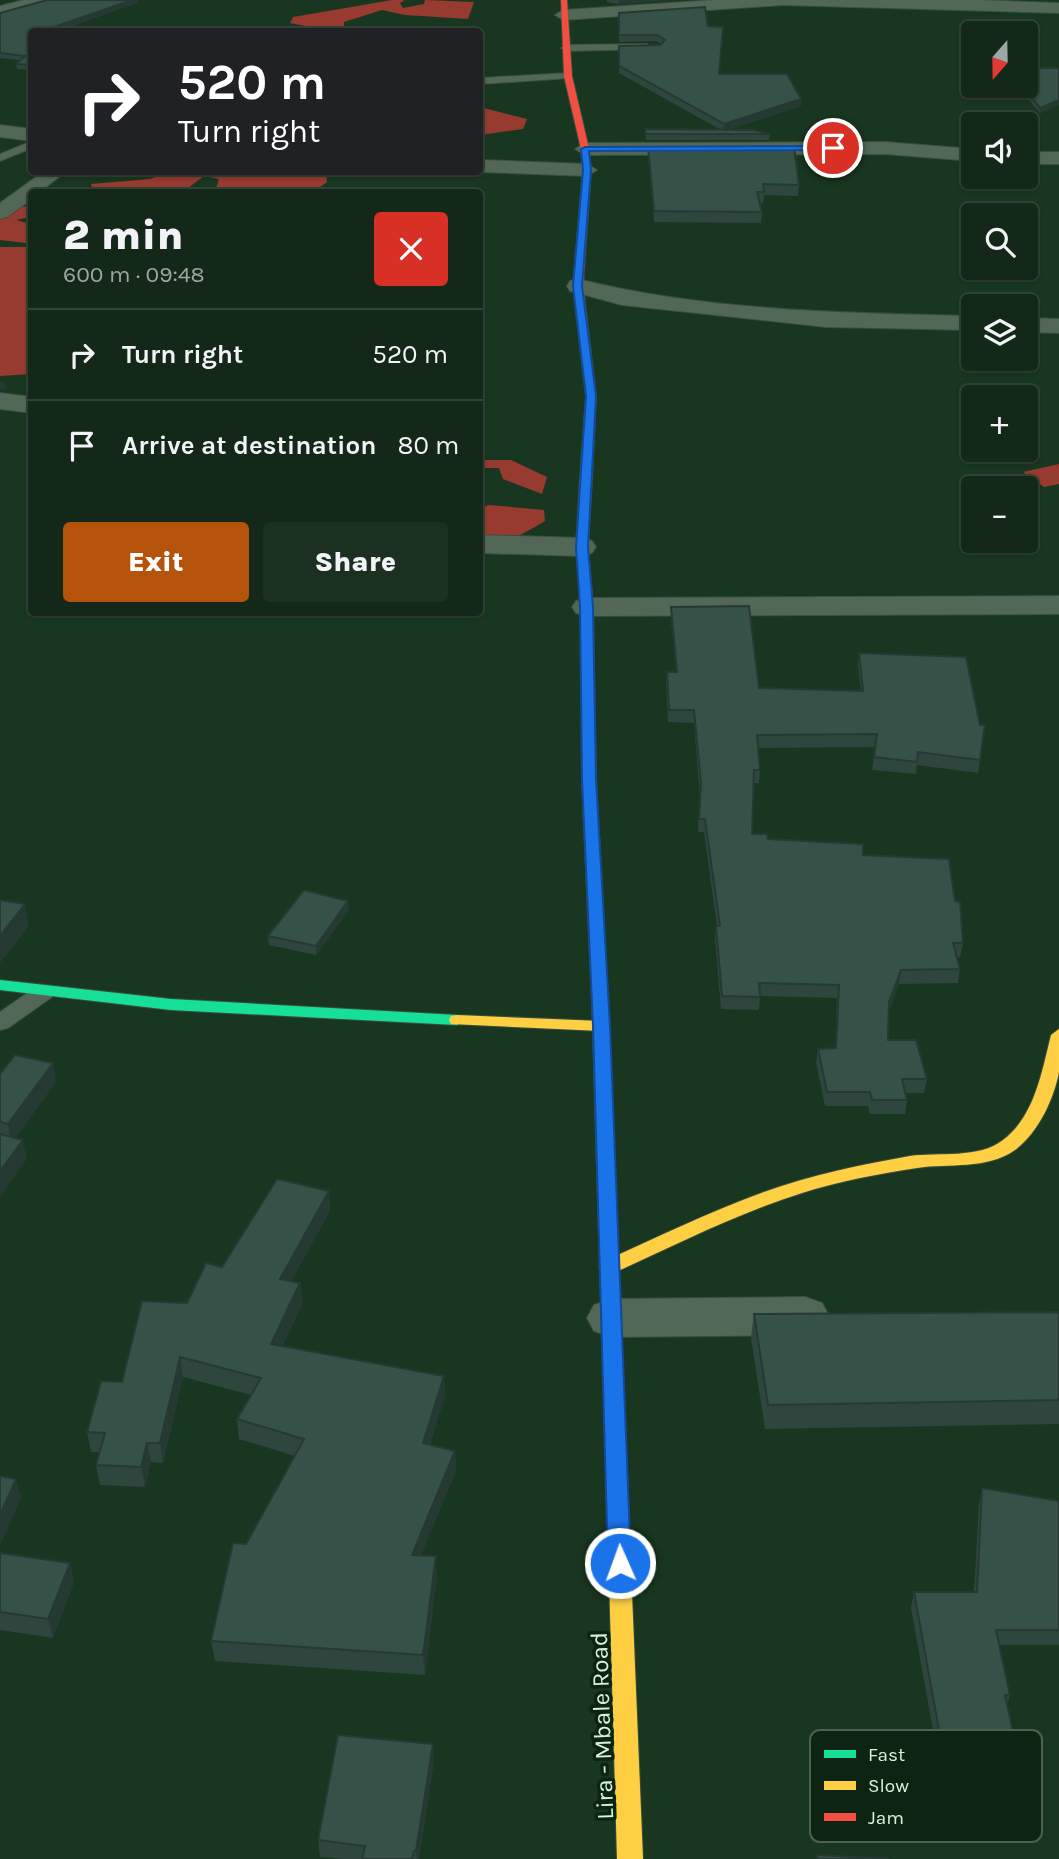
<!DOCTYPE html>
<html lang="en">
<head>
<meta charset="utf-8">
<style>
	body { margin:0; font-family:Karla,sans-serif; background:#1c3021; color:#f1f3f6; height:100vh; display:flex; flex-direction:column; font-size:26px; white-space:nowrap }
	* { box-sizing:border-box; margin:0 }
	p { font-size:23px; color:#9da6a2 }
	.icon { flex:none; width:38px; height:38px; fill:none; stroke:currentColor; stroke-width:2; stroke-linecap:round; stroke-linejoin:round }
	.map { position:relative; flex:1; overflow:hidden }
	.details { position:absolute; left:28px; top:189px; width:455px; height:427px; display:flex; flex-direction:column; background:#132818; border-radius:7px; box-shadow:0 2px 5px #0004,0 0 0 2px #324437 }
	.details>* { flex:none }
	.banner { position:absolute; left:28px; top:28px; width:455px; height:147px; border-radius:7px; box-shadow:0 2px 5px #0004,0 0 0 2px #324437; background:#202124; color:#fff; overflow:hidden }
	.needle { width:46px; rotate:200deg }
	.controls { position:absolute; left:961px; top:21px; display:grid; gap:14px }
	.controls a { display:grid; place-items:center; width:77px; height:77px; border-radius:7px; background:#132818; box-shadow:0 2px 5px #0004,0 0 0 2px #324437; font-size:35px }
	.pin { position:absolute; display:grid; place-items:center; width:60px; height:60px; color:#fff; margin:-30px; border:4px solid #fff; border-radius:50%; box-shadow:0 2px 7px #0007 }
	.me { position:absolute; width:77px; margin:-38px; rotate:358deg; stroke-linejoin:round; filter:drop-shadow(0 0 5px #0008) }
	.turn { display:flex; align-items:center; gap:24px; height:147px; padding:0 35px; font-size:32px }
	.turn .icon { width:91px; height:91px; stroke-width:2.5 }
	.turn b { display:block; font-size:49px; line-height:60px }
	.round { display:grid; place-items:center; flex:none; width:74px; height:74px; border-radius:7px; background:#1c3021 }
	.head { display:flex; align-items:center; justify-content:space-between; height:119px; padding:0 35px }
	h1 { font-size:42px; font-weight:800; line-height:52px }
	.action { display:flex; gap:14px; margin-top:auto; padding:14px 35px }
	.action a { flex:1; height:80px; border-radius:7px; background:#b45309; color:#fff; font-size:28px; font-weight:800; line-height:80px; text-align:center }
	.action a+a { background:#1c3021; color:#f1f3f6 }
	ul { padding:0; list-style:none }
	li { display:flex; align-items:center; gap:21px; height:91px; padding:0 35px; border-top:2px solid #324437 }
	li div { flex:1 }
	li b { display:block; font-size:26px }
	li em { font-style:normal }
	.map>svg:first-child { display:block }
	.forest { fill:#973a30 }
	.lines { fill:none; stroke-linecap:round; stroke-linejoin:round }
	.lane-casing { stroke:#39503e; stroke-width:2 }
	.street-casing { stroke:#39503e; stroke-width:2 }
	.fast-casing { stroke:#39503e; stroke-width:2 }
	.slow-casing { stroke:#39503e; stroke-width:2 }
	.jam-casing { stroke:#39503e; stroke-width:2 }
	.lane { fill:#536757; fill-rule:evenodd }
	.street { fill:#536757; fill-rule:evenodd }
	.fast { fill:#16e098; fill-rule:evenodd }
	.slow { fill:#ffcf43; fill-rule:evenodd }
	.jam { fill:#f24e42; fill-rule:evenodd }
	.wall { fill:#2e463e }
	.shaded-wall { fill:#263932 }
	.building { fill:#365148; stroke:#263932; stroke-width:2 }
	.route { fill:#1a73e8; stroke:#114b97; stroke-width:2 }
	.labels { text-anchor:middle; stroke-width:7; stroke-linejoin:round; paint-order:stroke }
	.street-label { font-size:24px; fill:#d7f3da; stroke:#0e2412 }
	.key { fill:#0e2412; stroke:#4a624e; stroke-width:2 }
	.key-label { font-size:19px; fill:#d7f3da }
</style>
</head>
<body>
<div class="map">
<svg width="1059" height="1859" viewBox="0 0 1059 1859">
	<rect width="100%" height="100%" fill="#193620"/>
	<!-- forest -->
	<g class="forest">
		<path d="M392 0H405L400 3 403 8 424 4 425 0 474 2 468 19 405 15 382 10 344 22V26L380 31H330L290 23 293 17Z"/>
		<path d="M480 107 527 119 523 129 480 135Z"/>
		<path d="M167 172 326 174 327 182 313 192H215L219 179 204 176 188 188 190 192H93L91 184 150 179Z"/>
		<path d="M4 205 31 207V217L16 220 31 224V240L26 243 0 240V208Z"/>
		<path d="M0 247H31V374L0 376Z"/>
		<path d="M480 460H511L547 477 542 494 503 479 499 468H480Z"/>
		<path d="M1059 464V484L1044 487 1023 472Z"/>
		<path d="M490 505 544 510 545 521C524 533 504 548 480 535V507Z"/>
	</g>
	<g class="lines">
		<!-- lane casing -->
		<g class="lane-casing">
			<g id="lane">
				<path d="M647 44 652 47 650 49 566 51 561 48 566 45Z"/>
				<path d="M568 73 571 74V78L480 84V78Z"/>
				<path d="M32 141V148L0 161V154Z"/>
				<path d="M44 985 52 987 55 992 52 997 8 1028 0 1030V1012L36 987Z"/>
			</g>
		</g>
		<!-- street casing -->
		<g class="street-casing">
			<g id="street">
				<path d="M24 0H50L47 3 0 16V6Z"/>
				<path d="M715 0H978L1059 3V13L783 5 563 20 555 15 563 10Z"/>
				<path d="M0 125 32 129V141L0 137Z"/>
				<path d="M885 142 973 149V161L885 154 585 155 575 149 585 143Z"/>
				<rect x="1026" y="152" width="33" height="12"/>
				<path d="M480 160 587 164 597 170 587 176 480 172Z"/>
				<path d="M43 172H65L40 192H32V199L7 217 0 219V203Z"/>
				<path d="M578 279C706 311 841 313 973 316V330L826 327 622 305 570 291 567 286 570 281Z"/>
				<path d="M1026 318 1059 319V333L1026 332Z"/>
				<path d="M0 393 32 397V413L0 409Z"/>
				<path d="M480 535 582 538 592 541 596 547 592 553 582 556 480 553Z"/>
				<path d="M1059 596V614L587 616 576 613 572 607 576 601 587 598Z"/>
				<path d="M805 1297 822 1303 829 1316 822 1329 805 1335 611 1337 594 1331 587 1318 594 1305 611 1299Z"/>
			</g>
		</g>
		<!-- fast casing -->
		<g class="fast-casing">
			<path id="fast" d="M0 980 171 999 457 1015 465 1020 457 1025 171 1010 0 990Z"/>
		</g>
		<!-- slow casing -->
		<g class="slow-casing">
			<g id="slow">
				<path d="M586 476 592 479 588 547 593 607 596 779 608 1002 600 1007 592 1002 582 779 581 607 576 547 580 479Z"/>
				<path d="M457 1015 601 1021 609 1026 601 1031 451 1024 449 1020 451 1016Z"/>
				<path d="M1059 1029C1059 1043 1059 1059 1059 1072 1054 1099 1038 1133 1015 1150 987 1170 948 1163 917 1168 878 1174 839 1181 802 1193 738 1213 677 1244 616 1272L609 1274 602 1272 599 1267 602 1262C656 1238 709 1212 764 1192 811 1175 860 1165 910 1156 939 1152 979 1159 1003 1140 1035 1116 1042 1071 1051 1035Z"/>
				<path d="M614 1393 621 1395 624 1401 643 1859H617L604 1401 607 1395Z"/>
			</g>
		</g>
		<!-- jam casing -->
		<g class="jam-casing">
			<g id="jam">
				<path d="M561 0H567L572 76 589 149 591 170 583 286 596 396 592 479 586 482 580 479 586 396 573 286 583 170 581 149 564 76Z"/>
				<path d="M600 997 608 1002 624 1401 621 1407 614 1409 607 1407 604 1401 592 1002Z"/>
			</g>
		</g>
		<!-- lane -->
		<use href="#lane" class="lane"/>
		<!-- street -->
		<use href="#street" class="street"/>
		<!-- fast -->
		<use href="#fast" class="fast"/>
		<!-- slow -->
		<use href="#slow" class="slow"/>
		<!-- jam -->
		<use href="#jam" class="jam"/>
	</g>
	<!-- wall -->
	<g class="wall">
		<path d="M607 0H675L619 4 607 2Z"/>
		<path d="M138 3 32 32V70L17 69 16 64 20 60 0 58V13Z"/>
		<path d="M619 13 708 26 719 74 801 99V106L727 130 770 134 769 140H646L645 129 721 130 619 73V46L660 45 661 44 657 41 619 42Z"/>
		<path d="M1059 68V105L1040 113 1017 86H1026Z"/>
		<path d="M648 147 799 185 798 196 764 195 763 203H760L762 212 761 223 654 222 648 157Z"/>
		<path d="M671 607 759 688 861 691 858 666 859 653 980 760 978 773 917 765 916 774 872 770 875 747 758 748 760 770 759 783H754L752 834 768 839 863 855 955 901 963 943 960 957H957L960 969 958 983 899 984 889 1011 888 1040 927 1079 924 1093H905L907 1100 905 1114H870L868 1106H825L816 1062 818 1049 835 1048 837 998 760 996 759 1010 721 1009 715 939 716 926H717L704 832H698L700 796 694 723 668 722 666 684 667 672H676L671 620Z"/>
		<path d="M348 901 349 910 316 955 269 945 268 936Z"/>
		<path d="M53 1063 56 1082 15 1138 27 1158 0 1197V1074Z"/>
		<path d="M329 1191 330 1211 291 1281 300 1283 303 1303 282 1346 444 1376 445 1396 430 1444 455 1451 456 1471 421 1555 437 1576 425 1675 215 1661 211 1641 246 1544 295 1456 239 1439 237 1419 251 1395 183 1377 163 1463 151 1462 145 1487 100 1485 96 1465 99 1452H91L87 1432 122 1382 187 1303 222 1267Z"/>
		<path d="M1059 1312V1424L765 1429 751 1338 754 1314Z"/>
		<path d="M982 1488 1059 1501V1645H1000L1010 1695 1007 1707 1021 1769 1017 1784 897 1786 891 1745 894 1730H933L911 1608 914 1592H974L979 1503Z"/>
		<path d="M0 1553 70 1563 74 1582 53 1638 0 1630Z"/>
		<path d="M434 1760 419 1859H343L320 1857 318 1840Z"/>
	</g>
	<!-- shaded-wall -->
	<g class="shaded-wall">
		<path d="M132 0H138V3L56 32H45V30Z"/>
		<path d="M619 0H675L619 4Z"/>
		<path d="M801 99V106L723 131 724 124Z"/>
		<path d="M1059 100V105L1040 113V108Z"/>
		<path d="M4 381 6 389 0 390V383Z"/>
		<path d="M348 901 349 910 316 955V946Z"/>
		<path d="M25 904 29 926 0 963V936Z"/>
		<path d="M901 970 899 984 887 1015 889 1002Z"/>
		<path d="M53 1063 56 1082 12 1143 8 1124Z"/>
		<path d="M23 1140 27 1158 0 1197V1171Z"/>
		<path d="M329 1191 330 1211 282 1298 280 1279Z"/>
		<path d="M300 1283 303 1303 274 1364 271 1344Z"/>
		<path d="M180 1357 183 1377 163 1463 160 1443Z"/>
		<path d="M444 1376 445 1396 424 1463 423 1443Z"/>
		<path d="M147 1443 151 1462 145 1487 141 1467Z"/>
		<path d="M455 1451 456 1471 413 1574 412 1555Z"/>
		<path d="M16 1479 21 1498 0 1546V1515Z"/>
		<path d="M436 1556 437 1576 425 1675 423 1655Z"/>
		<path d="M70 1563 74 1582 53 1638 48 1619Z"/>
		<path d="M433 1744 434 1760 419 1859H417L416 1851Z"/>
	</g>
	<!-- building -->
	<g class="building">
		<path d="M47 0H132L45 30 53 32H32V65L16 64 25 56 0 53V13Z"/>
		<path d="M705 7 708 26 723 27 719 74H787L801 99 724 124 619 66V46L660 45 665 40 657 35H619V13Z"/>
		<path d="M1026 68H1059V100L1040 108 1022 86H1026Z"/>
		<path d="M645 129 753 130 770 134H646Z"/>
		<path d="M648 147H794L799 185 763 184 764 192H757L762 212 654 211Z"/>
		<path d="M749 606 759 688 863 691 859 653 966 657 980 725H985L980 760 918 752 917 762 874 757 877 734 757 735 760 770H754L752 834H767L768 839 863 844V855L949 859 955 901 960 902 963 943H953L960 969 901 970 889 1002 888 1040H916L927 1079H902L907 1100H872L870 1092H827L818 1049 836 1048 839 985 759 983 760 997 722 996 716 926H720L705 819H699L701 783 694 710H669L667 672H677L671 607Z"/>
		<path d="M304 890 348 901 316 946 268 936Z"/>
		<path d="M0 900 25 904 0 936Z"/>
		<path d="M15 1055 53 1063 8 1124 0 1122V1074Z"/>
		<path d="M0 1134 23 1140 0 1171Z"/>
		<path d="M277 1179 329 1191 280 1279 300 1283 271 1344 444 1376 423 1443 455 1451 412 1555 436 1556 423 1655 211 1641 233 1543 246 1544 304 1439 237 1419 261 1378 180 1357 160 1443H147L141 1467 96 1465 105 1433 87 1432 101 1381 122 1382 142 1301 187 1303 206 1263 222 1267Z"/>
		<path d="M1059 1312V1400L768 1405 754 1314Z"/>
		<path d="M0 1476 16 1479 0 1515Z"/>
		<path d="M982 1488 1059 1501V1630H996L1010 1695H1005L1021 1769 901 1771 894 1730H939L914 1592H977Z"/>
		<path d="M0 1553 70 1563 48 1619 0 1612Z"/>
		<path d="M338 1735 433 1744 416 1851H414L412 1859H362L365 1846 318 1840Z"/>
		<path d="M817 1855 890 1859H817Z"/>
	</g>
	<!-- route -->
	<path class="route" d="M833 146 836 150 589 151 591 170 582 286 596 396 588 547 593 607 596 779 610 1026 631 1563 627 1569 620 1572 612 1569 608 1563 593 1026 582 779 580 607 576 547 586 396 573 286 583 170 581 149 585 147Z"/>
	<g class="labels">
		<!-- street labels -->
		<g class="street-label">
			<text transform="translate(602 1726) rotate(-92)" y="8">Lira - Mbale Road</text>
		</g>
	</g>
	<!-- legend -->
	<rect x="810" y="1730" width="232" height="112" rx="10" class="key"/>
	<rect x="824" y="1750" width="32" height="8" fill="#16e098"/>
	<rect x="824" y="1781" width="32" height="9" fill="#ffcf43"/>
	<rect x="824" y="1813" width="32" height="8" fill="#f24e42"/>
	<g class="key-label">
		<text x="868" y="1761">Fast</text>
		<text x="868" y="1792">Slow</text>
		<text x="868" y="1824">Jam</text>
	</g>
</svg>
<div class="controls">
<a><svg class="needle" viewBox="-14 -14 28 28"><path d="M0-13l5 13h-10z" fill="#e53935"/><path d="M0 13l5-13h-10z" fill="#9da6a2"/></svg></a>
<a><svg class="icon" aria-label="sound" viewBox="0 0 24 24"><path d="M4 9h4l5-4v14l-5-4H4zM17 9q2 3 0 6"/></svg></a>
<a><svg class="icon" aria-label="search" viewBox="0 0 24 24"><circle cx="10" cy="10" r="6"/><path d="M15 15l6 6"/></svg></a>
<a><svg class="icon" aria-label="layers" viewBox="0 0 24 24"><path d="M12 4l9 5-9 5-9-5zM3 14l9 5 9-5"/></svg></a>
<a>+</a>
<a>−</a>
</div>
<div class="pin" style="left:833px;top:148px;background:#d93025"><svg class="icon" aria-label="arrive" viewBox="0 0 24 24"><path d="M6 21V4h12l-3 4 3 4H6"/></svg></div>
<svg class="me" style="left:620px;top:1563px" viewBox="-20 -20 40 40"><circle r="17" fill="#1a73e8" stroke="#fff" stroke-width="3"/><path d="M0-11L8 9 0 5-8 9z" fill="#fff"/></svg>
<div class="banner">
<div class="turn"><svg class="icon" aria-label="right" viewBox="0 0 24 24"><path d="M7 20v-9h11M14 6l5 5-5 5"/></svg><div><b>520 m</b>Turn right</div></div>
</div>
<section class="details">
<div class="head"><div><h1>2 min</h1><p>600 m · 09:48</p></div><a class="round" style="background:#d93025;color:#fff"><svg class="icon" aria-label="close" viewBox="0 0 24 24"><path d="M6 6l12 12M18 6L6 18"/></svg></a></div>
<ul>
<li><svg class="icon" aria-label="right" viewBox="0 0 24 24"><path d="M7 20v-9h11M14 6l5 5-5 5"/></svg><div><b>Turn right</b></div><em>520 m</em></li>
<li><svg class="icon" aria-label="arrive" viewBox="0 0 24 24"><path d="M6 21V4h12l-3 4 3 4H6"/></svg><div><b>Arrive at destination</b></div><em>80 m</em></li>
</ul>
<div class="action"><a>Exit</a><a>Share</a></div>
</section>
</div>
</body>
</html>
